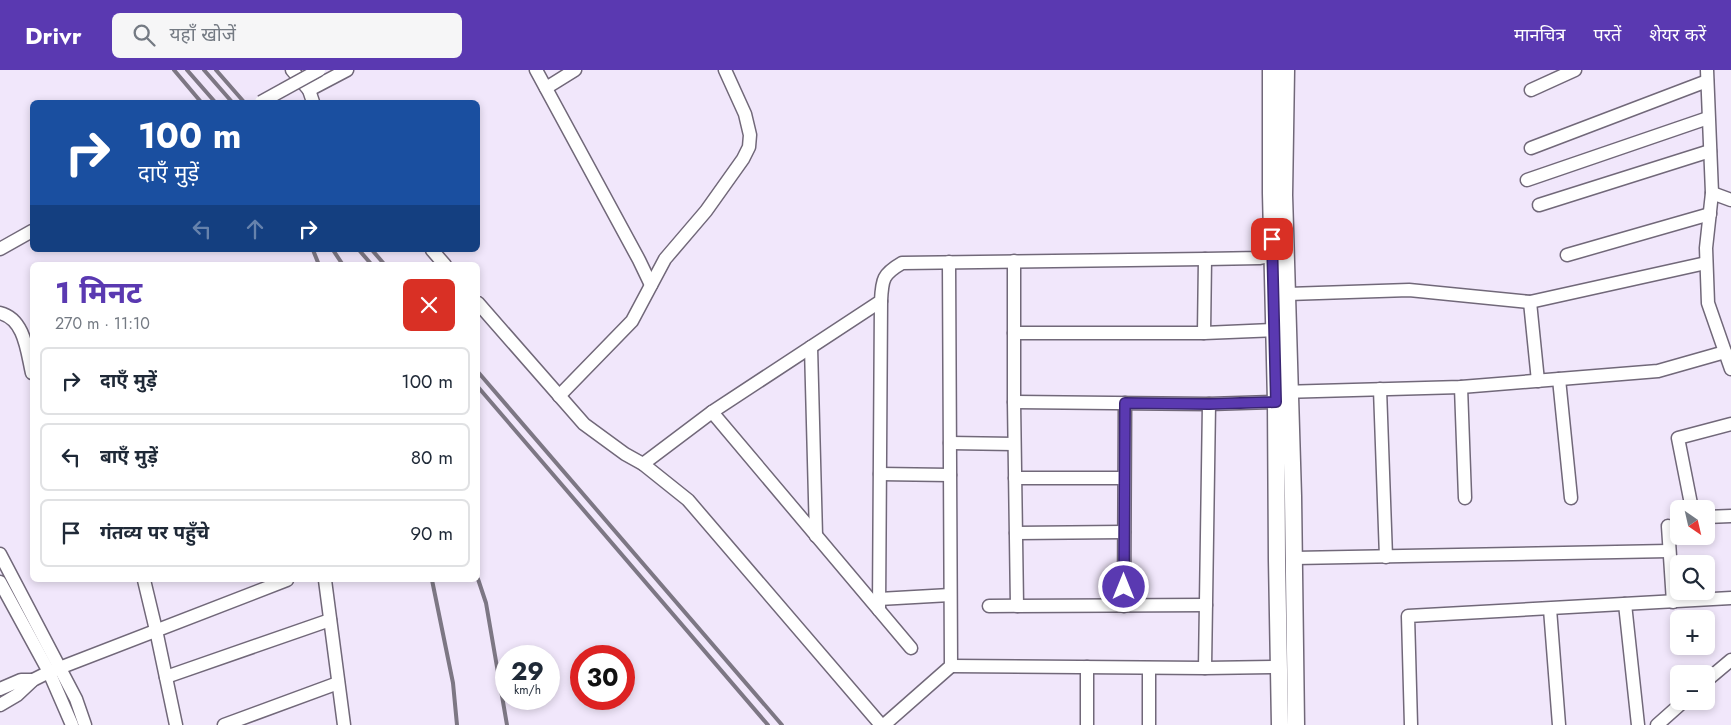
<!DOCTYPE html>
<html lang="hi">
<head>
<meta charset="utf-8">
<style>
	body { margin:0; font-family:Jost,"Noto Sans Devanagari",sans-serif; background:#f6f6f7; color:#1f2937; height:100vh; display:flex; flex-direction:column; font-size:19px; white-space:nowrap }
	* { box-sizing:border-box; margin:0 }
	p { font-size:16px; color:#747a83 }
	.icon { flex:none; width:28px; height:28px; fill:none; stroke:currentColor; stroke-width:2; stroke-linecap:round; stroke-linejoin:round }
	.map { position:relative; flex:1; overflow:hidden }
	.drawer { position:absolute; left:30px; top:192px; width:450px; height:320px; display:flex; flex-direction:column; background:#fff; border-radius:8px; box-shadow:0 2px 8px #0003 }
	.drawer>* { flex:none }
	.hud { position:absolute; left:30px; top:30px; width:450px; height:152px; border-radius:8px; box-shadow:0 2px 8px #0003; background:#1a4fa0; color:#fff; overflow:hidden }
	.needle { width:32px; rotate:146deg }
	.buttons { position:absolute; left:1670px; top:430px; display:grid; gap:10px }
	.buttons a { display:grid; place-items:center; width:45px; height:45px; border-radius:8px; background:#fff; box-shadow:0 2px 8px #0003; font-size:25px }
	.speed { position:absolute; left:495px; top:575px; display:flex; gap:10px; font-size:25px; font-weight:700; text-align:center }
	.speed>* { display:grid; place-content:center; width:65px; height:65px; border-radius:50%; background:#fff; box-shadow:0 2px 8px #0003; line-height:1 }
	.speed small { font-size:12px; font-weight:400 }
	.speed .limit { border:8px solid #d22; background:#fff; color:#111 }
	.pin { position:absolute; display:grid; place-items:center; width:42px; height:42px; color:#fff; margin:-21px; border-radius:10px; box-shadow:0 2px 8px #0006 }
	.me { position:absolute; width:55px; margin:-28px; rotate:0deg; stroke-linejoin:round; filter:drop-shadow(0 0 4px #0008) }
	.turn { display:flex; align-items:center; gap:18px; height:105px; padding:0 25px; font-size:22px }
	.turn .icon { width:65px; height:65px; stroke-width:2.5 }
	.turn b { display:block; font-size:35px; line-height:42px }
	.lanes { display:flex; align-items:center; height:48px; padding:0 25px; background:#0003; justify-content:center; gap:25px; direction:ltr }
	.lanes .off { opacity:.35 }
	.round { display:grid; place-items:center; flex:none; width:52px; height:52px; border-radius:8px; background:#f6f6f7 }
	.head { display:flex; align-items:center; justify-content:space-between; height:85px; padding:0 25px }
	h1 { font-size:30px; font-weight:700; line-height:38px; color:#5a39b1 }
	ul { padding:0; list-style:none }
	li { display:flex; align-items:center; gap:15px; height:68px; margin:0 10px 8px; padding:0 15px; border:2px solid #e0e1e3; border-radius:8px }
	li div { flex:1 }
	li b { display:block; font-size:19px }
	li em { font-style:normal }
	header { display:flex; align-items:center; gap:30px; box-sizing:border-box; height:70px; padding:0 25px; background:#5a39b1; color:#fff }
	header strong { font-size:24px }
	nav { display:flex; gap:28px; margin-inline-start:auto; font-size:18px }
	.search { width:350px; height:45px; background:#f6f6f7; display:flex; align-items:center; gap:12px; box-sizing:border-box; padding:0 18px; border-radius:8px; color:#747a83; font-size:19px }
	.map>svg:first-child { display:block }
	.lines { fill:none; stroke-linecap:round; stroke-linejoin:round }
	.minor-casing { stroke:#716879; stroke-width:15 }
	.major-casing { stroke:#716879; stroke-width:19 }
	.minor { stroke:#fff; stroke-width:12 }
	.major { stroke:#fff; stroke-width:16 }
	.rail { stroke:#7d7784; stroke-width:4 }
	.minor-bridge-casing { stroke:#716879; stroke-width:15; stroke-linecap:butt }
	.minor-bridge { stroke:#fff; stroke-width:12 }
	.route-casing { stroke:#3a2573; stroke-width:12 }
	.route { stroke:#5a39b1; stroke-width:9 }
</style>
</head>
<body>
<header>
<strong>Drivr</strong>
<div class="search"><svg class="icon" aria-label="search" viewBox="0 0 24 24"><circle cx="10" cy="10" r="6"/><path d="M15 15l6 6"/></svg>यहाँ खोजें</div>
<nav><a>मानचित्र</a><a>परतें</a><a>शेयर करें</a></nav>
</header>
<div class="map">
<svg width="1731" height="655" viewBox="0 0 1731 655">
	<rect width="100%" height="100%" fill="#f1e7fb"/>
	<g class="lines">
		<!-- minor casing -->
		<g class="minor-casing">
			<g id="minor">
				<path d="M292 0 309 20 347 0"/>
				<path d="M536 0 639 190 651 215"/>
				<path d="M1707 0 1712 123 1706 178 1708 233 1731 299"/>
				<path d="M546 18 575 0"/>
				<path d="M309 20 313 32"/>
				<path d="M1531 20 1575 0"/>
				<path d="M1531 78 1707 11"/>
				<path d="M1527 110 1708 48"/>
				<path d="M1712 123 1731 130"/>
				<path d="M1539 135 1710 81"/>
				<path d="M0 179 32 161"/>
				<path d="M432 180 445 195"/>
				<path d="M1567 185 1710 144"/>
				<path d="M1014 191V332L1017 536"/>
				<path d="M1288 224 1409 220 1530 232 1706 193"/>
				<path d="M1530 232 1538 311"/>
				<path d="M478 233 584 354 625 384 643 394 688 430 881 655"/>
				<path d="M0 243C25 249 27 282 32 303"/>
				<path d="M1014 263H1204L1275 260"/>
				<path d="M1204 263 1205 189"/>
				<path d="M811 277 816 466"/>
				<path d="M1559 309 1571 428"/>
				<path d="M1461 317 1465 428"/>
				<path d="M1380 319 1386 487"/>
				<path d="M1281 322 1461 317 1658 301 1725 282"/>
				<path d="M559 326 632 251 665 189 706 141 743 89 749 77 750 65 745 44 725 0"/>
				<path d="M1014 332 1209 334 1276 332"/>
				<path d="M712 342 911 578"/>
				<path d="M950 373 1014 374"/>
				<path d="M643 394 712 342 881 231C882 209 883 204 902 193L1205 189 1260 188 1273 185"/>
				<path d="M880 404 950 405"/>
				<path d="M1015 408H1124"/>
				<path d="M1692 439 1678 368 1731 354"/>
				<path d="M1706 447 1731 446"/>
				<path d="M1668 456 1673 532"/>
				<path d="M1016 463 1124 462"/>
				<path d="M0 484 76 629 85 655"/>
				<path d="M1294 488 1669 481"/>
				<path d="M144 510 156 560 176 655"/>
				<path d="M325 510 344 655"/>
				<path d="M0 512 49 602 72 655"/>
				<path d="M879 529 950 525"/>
				<path d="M1625 534 1638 655"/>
				<path d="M989 536 1206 535"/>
				<path d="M1124 536 1125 333"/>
				<path d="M1550 539 1559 655"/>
				<path d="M879 540 881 231"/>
				<path d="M951 596 1205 598 1280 597"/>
				<path d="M1087 597V655"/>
				<path d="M1149 598V655"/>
				<path d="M1205 598 1209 334"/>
				<path d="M166 607 330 550"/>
				<path d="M1706 611 1731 590"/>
				<path d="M0 619 21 610H33"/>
				<path d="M0 635 17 625 33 610 49 602 287 510"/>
				<path d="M224 655 338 613"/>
				<path d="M884 655 951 596 949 192"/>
				<path d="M1411 655 1408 546 1731 528"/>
				<path d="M1657 655 1684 631"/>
			</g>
		</g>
		<!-- major casing -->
		<g class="major-casing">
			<g id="major">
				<path d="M1271 0V123L1276 332 1277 490 1280 655"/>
				<path d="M1286 0 1284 125 1293 426 1296 655"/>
			</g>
		</g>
		<!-- minor -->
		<use href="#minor" class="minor"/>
		<!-- major -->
		<use href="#major" class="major"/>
		<!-- rail -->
		<g class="rail">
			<path d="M174 0 201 32"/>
			<path d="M187 0 215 32"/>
			<path d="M204 0 232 32"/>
			<path d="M216 0 244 32"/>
			<path d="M313 180 319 195"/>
			<path d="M333 180 343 195"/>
			<path d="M359 180 372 195"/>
			<path d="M372 180 385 195"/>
			<path d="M478 302 782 655"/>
			<path d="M478 317 768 655"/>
			<path d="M478 509 486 533 507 655"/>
			<path d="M432 510 453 613 457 655"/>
		</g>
		<!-- minor-bridge casing -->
		<g class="minor-bridge-casing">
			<path id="minor-bridge" d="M261 32 319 0"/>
		</g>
		<!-- minor-bridge -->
		<use href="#minor-bridge" class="minor-bridge"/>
	</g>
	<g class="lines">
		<!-- route casing -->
		<g class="route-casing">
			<path id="route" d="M1124 517 1125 333 1209 334 1276 332 1272 169"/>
		</g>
		<!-- route -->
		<use href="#route" class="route"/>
	</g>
</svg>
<div class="buttons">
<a><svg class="needle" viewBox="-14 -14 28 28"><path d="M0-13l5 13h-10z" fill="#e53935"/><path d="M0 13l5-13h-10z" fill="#747a83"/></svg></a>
<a><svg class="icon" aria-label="search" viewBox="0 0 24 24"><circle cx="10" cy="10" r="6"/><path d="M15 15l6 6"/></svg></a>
<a>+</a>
<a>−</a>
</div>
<div class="speed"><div>29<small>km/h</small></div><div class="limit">30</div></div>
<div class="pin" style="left:1272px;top:169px;background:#d93025"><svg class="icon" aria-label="arrive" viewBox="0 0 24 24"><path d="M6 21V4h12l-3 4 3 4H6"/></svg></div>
<svg class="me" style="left:1124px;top:517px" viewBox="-20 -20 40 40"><circle r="17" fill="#5a39b1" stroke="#fff" stroke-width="3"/><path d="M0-11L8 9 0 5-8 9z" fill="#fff"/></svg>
<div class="hud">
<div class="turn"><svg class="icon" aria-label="right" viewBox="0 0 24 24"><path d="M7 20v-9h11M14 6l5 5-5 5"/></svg><div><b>100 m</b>दाएँ मुड़ें</div></div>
<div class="lanes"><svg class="icon off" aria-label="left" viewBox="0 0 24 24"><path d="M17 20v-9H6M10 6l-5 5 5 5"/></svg><svg class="icon off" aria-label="ahead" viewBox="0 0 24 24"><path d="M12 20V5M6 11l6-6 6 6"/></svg><svg class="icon" aria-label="right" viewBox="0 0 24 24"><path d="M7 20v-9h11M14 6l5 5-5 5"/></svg></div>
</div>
<section class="drawer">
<div class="head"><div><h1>1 मिनट</h1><p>270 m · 11:10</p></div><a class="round" style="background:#d93025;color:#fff"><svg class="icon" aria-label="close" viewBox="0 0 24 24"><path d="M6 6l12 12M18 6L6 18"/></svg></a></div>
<ul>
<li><svg class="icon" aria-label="right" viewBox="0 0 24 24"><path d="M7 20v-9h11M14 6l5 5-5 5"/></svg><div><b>दाएँ मुड़ें</b></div><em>100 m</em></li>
<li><svg class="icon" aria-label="left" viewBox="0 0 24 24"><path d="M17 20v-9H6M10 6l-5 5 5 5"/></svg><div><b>बाएँ मुड़ें</b></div><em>80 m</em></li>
<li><svg class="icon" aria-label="arrive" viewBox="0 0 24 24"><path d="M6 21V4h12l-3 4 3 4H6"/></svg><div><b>गंतव्य पर पहुँचे</b></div><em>90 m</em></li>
</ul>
</section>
</div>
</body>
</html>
